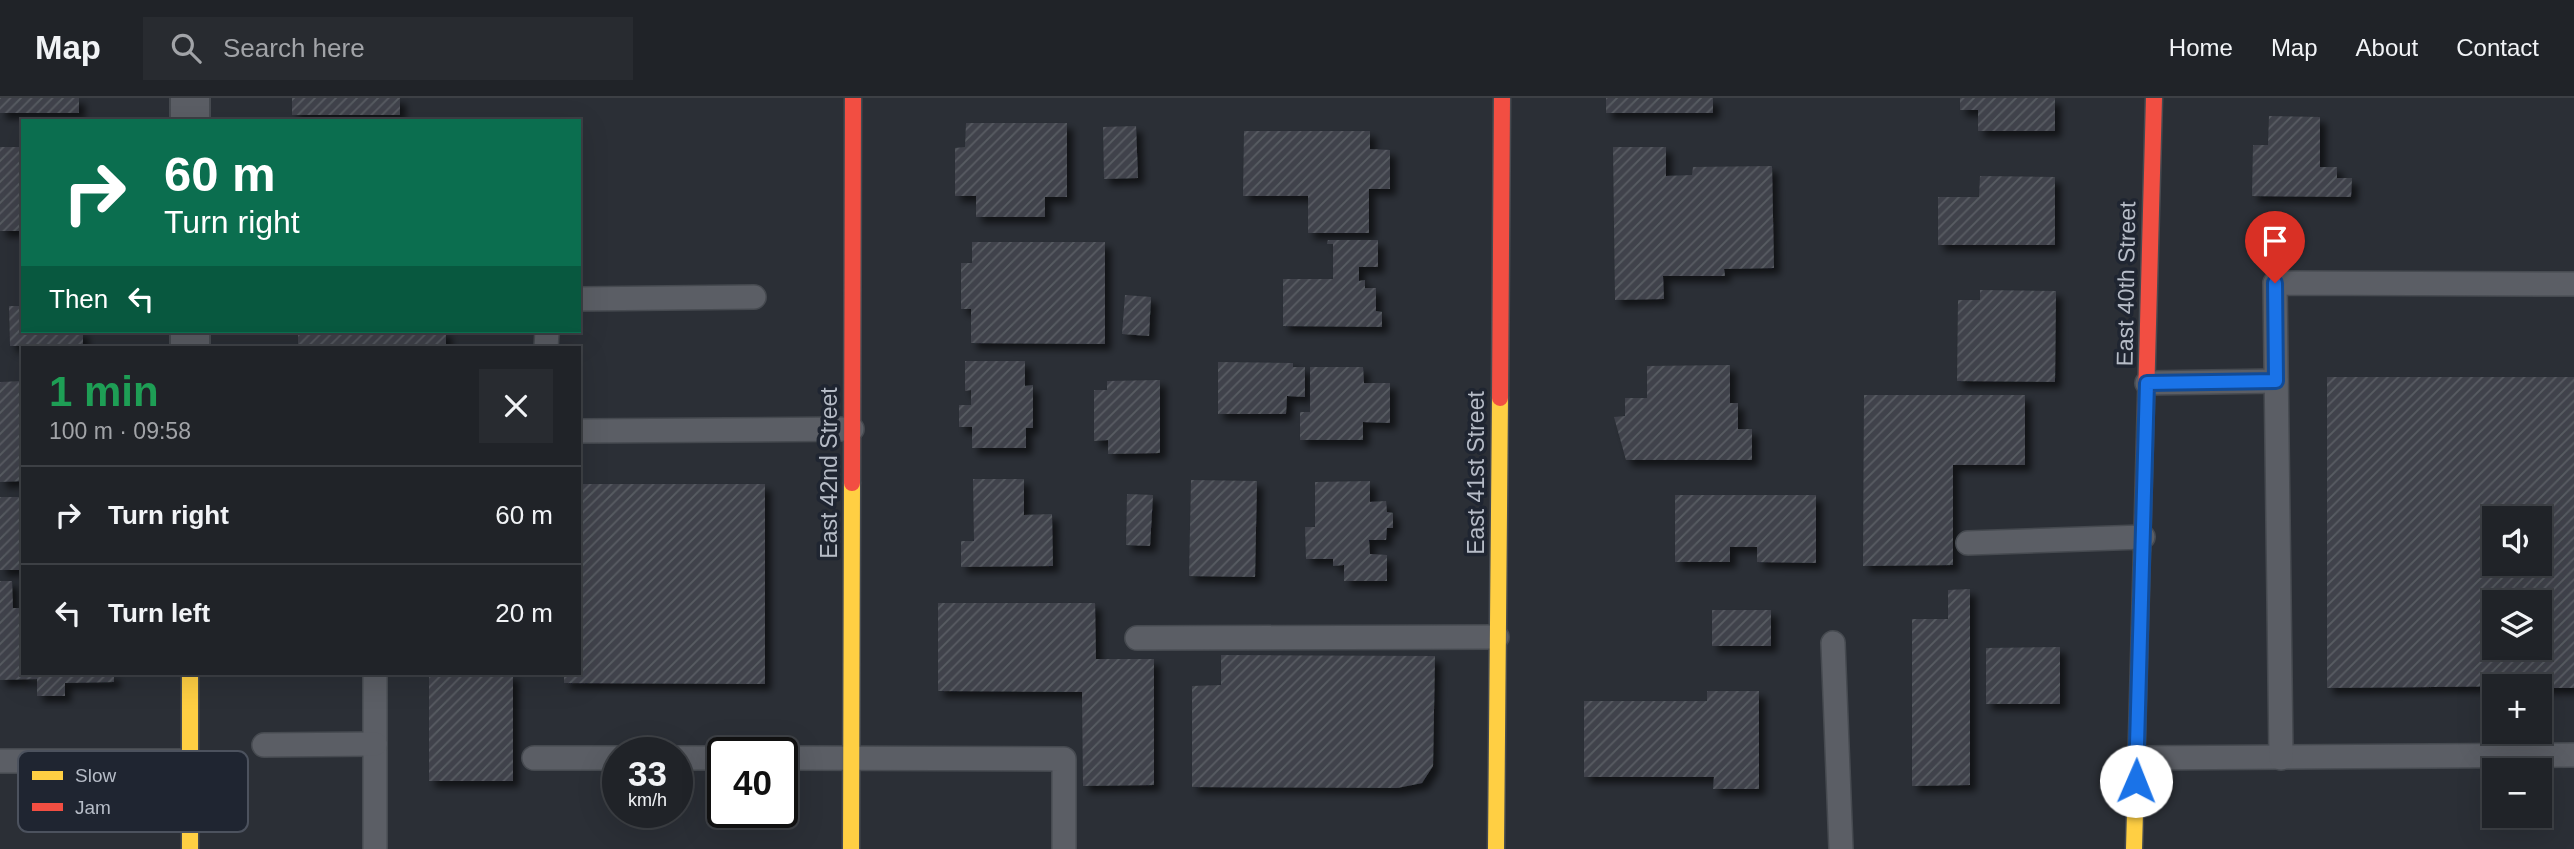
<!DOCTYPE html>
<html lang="en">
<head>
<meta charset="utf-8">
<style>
	body { margin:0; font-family:Arial,sans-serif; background:#282b30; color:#f1f3f6; height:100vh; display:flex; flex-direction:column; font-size:26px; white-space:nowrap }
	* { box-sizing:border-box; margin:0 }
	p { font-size:23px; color:#a2a4a8 }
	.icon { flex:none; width:38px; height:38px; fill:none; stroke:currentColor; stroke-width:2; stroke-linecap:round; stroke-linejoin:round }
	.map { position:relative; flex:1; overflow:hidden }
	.panel { position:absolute; left:21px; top:248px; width:560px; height:329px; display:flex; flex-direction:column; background:#202328; border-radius:0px; box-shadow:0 7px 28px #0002,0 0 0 2px #3d4045 }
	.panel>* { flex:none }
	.hud { position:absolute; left:21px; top:21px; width:560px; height:214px; border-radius:0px; box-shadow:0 7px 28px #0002,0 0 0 2px #3d4045; background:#0b6e4f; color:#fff; overflow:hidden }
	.controls { position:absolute; left:2482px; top:408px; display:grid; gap:14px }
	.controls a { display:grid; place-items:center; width:70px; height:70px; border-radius:0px; background:#202328; box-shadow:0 7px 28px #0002,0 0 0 2px #3d4045; font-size:35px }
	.speed { position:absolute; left:602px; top:639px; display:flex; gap:14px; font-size:35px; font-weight:700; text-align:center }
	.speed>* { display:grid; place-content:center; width:91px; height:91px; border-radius:50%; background:#202328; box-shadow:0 7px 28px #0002,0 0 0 2px #3d4045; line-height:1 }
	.speed small { font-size:18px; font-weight:400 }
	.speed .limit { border:4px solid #111; border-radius:10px; background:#fff; color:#111 }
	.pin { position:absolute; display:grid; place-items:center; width:60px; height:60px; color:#fff; margin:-72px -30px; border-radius:50% 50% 50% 0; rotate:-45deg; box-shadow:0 0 7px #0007 }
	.pin .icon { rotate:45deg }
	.me { position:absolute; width:77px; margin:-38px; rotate:1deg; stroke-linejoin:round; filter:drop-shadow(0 0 5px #0008) }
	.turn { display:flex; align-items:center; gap:24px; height:147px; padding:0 28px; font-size:32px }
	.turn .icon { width:91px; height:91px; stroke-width:2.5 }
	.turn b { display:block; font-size:49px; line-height:60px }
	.then { display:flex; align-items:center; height:66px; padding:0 28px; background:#0003; gap:14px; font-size:26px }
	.round { display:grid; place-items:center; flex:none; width:74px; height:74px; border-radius:0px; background:#282b30 }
	.head { display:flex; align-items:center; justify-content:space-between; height:119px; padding:0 28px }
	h1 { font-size:42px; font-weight:700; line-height:52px; color:#1e9e55 }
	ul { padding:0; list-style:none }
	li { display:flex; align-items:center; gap:21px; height:98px; padding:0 28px; border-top:2px solid #3d4045 }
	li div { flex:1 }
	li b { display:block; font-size:26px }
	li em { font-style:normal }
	header { display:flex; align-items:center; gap:42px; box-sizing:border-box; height:98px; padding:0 35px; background:#202328; border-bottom:2px solid #3d4045 }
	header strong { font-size:33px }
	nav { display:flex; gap:38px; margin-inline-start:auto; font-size:24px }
	.search { width:490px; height:63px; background:#282b30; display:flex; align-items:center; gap:18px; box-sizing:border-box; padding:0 24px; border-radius:0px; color:#a2a4a8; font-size:26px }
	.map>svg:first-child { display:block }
	.building { fill:url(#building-hatch); fill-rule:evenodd; filter:url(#shadow) }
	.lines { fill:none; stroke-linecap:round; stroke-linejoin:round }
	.lane-casing { stroke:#464a50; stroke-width:26 }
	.street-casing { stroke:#464a50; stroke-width:42 }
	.slow-casing { stroke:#464a50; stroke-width:19 }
	.jam-casing { stroke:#464a50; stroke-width:19 }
	.lane { stroke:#5b5e65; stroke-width:23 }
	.street { stroke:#5b5e65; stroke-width:38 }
	.slow { stroke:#ffcf43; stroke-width:16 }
	.jam { stroke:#f24e42; stroke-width:16 }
	.route-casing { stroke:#114b97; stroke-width:18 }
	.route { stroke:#1a73e8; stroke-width:12 }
	.labels { text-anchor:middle; stroke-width:7; stroke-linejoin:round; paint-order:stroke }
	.street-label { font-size:23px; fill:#b6bcc7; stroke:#1f2531 }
	.key { fill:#1f2531; stroke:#4c525e; stroke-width:2 }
	.key-label { font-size:19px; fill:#b6bcc7 }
</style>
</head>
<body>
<header>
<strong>Map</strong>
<div class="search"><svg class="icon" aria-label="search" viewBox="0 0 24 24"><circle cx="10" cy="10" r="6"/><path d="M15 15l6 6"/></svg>Search here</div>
<nav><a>Home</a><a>Map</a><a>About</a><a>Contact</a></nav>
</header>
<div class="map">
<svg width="2574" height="751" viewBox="0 0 2574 751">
	<defs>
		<pattern id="building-hatch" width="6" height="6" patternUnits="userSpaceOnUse" patternTransform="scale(1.75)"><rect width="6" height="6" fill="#40434b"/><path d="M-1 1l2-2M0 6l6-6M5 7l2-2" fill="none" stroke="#595c63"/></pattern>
		<filter id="shadow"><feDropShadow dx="6" dy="6" stdDeviation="3.5" flood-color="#0009"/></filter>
	</defs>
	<rect width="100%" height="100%" fill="#2b2f36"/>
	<!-- building -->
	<g class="building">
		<rect x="0" y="0" width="79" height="15"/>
		<rect x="292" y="0" width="108" height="17"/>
		<rect x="1606" y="0" width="107" height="15"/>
		<path d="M1960 0H2055V33H1978V12H1960Z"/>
		<path d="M2269 18 2320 19V69H2337V80H2352L2351 99 2252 98 2253 47H2268Z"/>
		<path d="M966 25H1067V99H1045V119H976V98H955V50L965 49Z"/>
		<path d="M1136 28 1138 80 1104 81 1103 29Z"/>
		<path d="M1244 33H1370V51L1390 52V91H1369V135H1308V98H1243Z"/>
		<rect x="0" y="49" width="23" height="84"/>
		<path d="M1613 49H1666V78L1692 77 1693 69 1772 68 1774 170 1724 171 1725 178H1663L1664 201 1615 202Z"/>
		<path d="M1980 78 2055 79V147H1938V99H1979Z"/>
		<path d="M1328 142H1378V169H1359V183L1365 182V190H1376V213L1382 214V229L1283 228V181H1333V146H1327Z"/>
		<path d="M972 144H1105V246L971 245V211H961V165H972Z"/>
		<path d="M1980 192 2056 193 2055 284 1957 283 1958 202H1980Z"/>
		<path d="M1125 197 1151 199 1149 238 1122 236Z"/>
		<path d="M9 208H23V233H83V248H10Z"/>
		<path d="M298 233H446V246H355V250H298Z"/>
		<path d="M965 263H1025V288L1033 287V330H1026V350H972V329H959V307H971V292L965 293Z"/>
		<path d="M1218 264 1293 265V269H1305V299L1287 298 1286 316H1218Z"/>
		<path d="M1730 267V305H1738V331H1752V362H1626L1614 319 1625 318V300H1647V268Z"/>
		<path d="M1310 269H1363L1364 285H1390V325L1363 324V342H1300V314H1310Z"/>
		<path d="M2327 279H2574V590H2539V588L2327 590ZM2494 420H2539V466H2494ZM2494 504H2539V550H2494Z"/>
		<path d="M1160 282V355L1108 356V342L1094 343V292H1107V283Z"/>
		<path d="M23 283V383L0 384V284Z"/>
		<path d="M1864 297H2025V367H1953V467L1863 468Z"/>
		<path d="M973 381H1024V417L1052 416 1053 468 961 469V443H974Z"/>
		<path d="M1191 382 1257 383 1255 479 1189 478Z"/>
		<path d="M1370 383V404L1386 403 1387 414 1393 415V430H1387L1386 442H1369L1370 456 1387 457V483H1344V467L1333 468V461H1306L1305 429H1315V384Z"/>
		<path d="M579 386H765V586L564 585V576H579Z"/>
		<path d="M1127 396 1153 397 1150 448 1126 447Z"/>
		<path d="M1675 397H1816V465L1757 464V449H1730V464H1675Z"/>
		<rect x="0" y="399" width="23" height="73"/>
		<path d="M0 483H12L13 510H23V576H114V584L65 585V598H37V581L0 582Z"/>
		<path d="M1970 491V687L1912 688V521H1948V492Z"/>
		<path d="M938 505H1095L1096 561H1154V687L1083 688 1082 594 938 593Z"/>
		<rect x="1712" y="512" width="59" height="36"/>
		<path d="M2060 549V606H1986V550Z"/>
		<path d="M1221 557 1435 558 1433 668 1422 685 1397 690 1192 689V588L1221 587Z"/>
		<rect x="429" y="576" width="84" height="107"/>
		<path d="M1707 593H1759V691H1713L1714 679H1584V603H1707Z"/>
	</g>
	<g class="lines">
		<!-- lane casing -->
		<g class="lane-casing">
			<g id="lane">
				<path d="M579 201 754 199"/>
				<path d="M546 250 547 233"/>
				<path d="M2147 285 2276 283"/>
				<path d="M579 333 852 331"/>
				<path d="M1968 445 2143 439"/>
				<path d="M1137 540 1497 539"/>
				<path d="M1833 545 1841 751"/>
				<path d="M375 576V751"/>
				<path d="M264 647 375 646"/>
				<path d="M534 660H618"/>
				<path d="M677 660H723"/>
				<path d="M782 660 1064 661V751"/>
				<path d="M2136 660 2574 657"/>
				<path d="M2281 660 2275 185 2574 186"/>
				<path d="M0 663H189"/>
			</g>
		</g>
		<!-- street casing -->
		<g class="street-casing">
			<g id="street">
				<path d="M190 23V0"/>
				<path d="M190 250V233"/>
			</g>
		</g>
		<!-- slow casing -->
		<g class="slow-casing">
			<g id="slow">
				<path d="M190 576V751"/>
				<path d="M851 751 852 385"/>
				<path d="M1496 751 1500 300"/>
				<path d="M2134 751 2142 452"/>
			</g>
		</g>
		<!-- jam casing -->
		<g class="jam-casing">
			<g id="jam">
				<path d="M1500 300 1502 0"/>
				<path d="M852 385 853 0"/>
				<path d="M2142 452 2154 0"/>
			</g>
		</g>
		<!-- lane -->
		<use href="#lane" class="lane"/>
		<!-- street -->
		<use href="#street" class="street"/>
		<!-- slow -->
		<use href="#slow" class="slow"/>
		<!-- jam -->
		<use href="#jam" class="jam"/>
	</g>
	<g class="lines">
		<!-- route casing -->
		<g class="route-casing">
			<path id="route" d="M2136 683 2147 285 2276 283 2275 185"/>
		</g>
		<!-- route -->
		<use href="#route" class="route"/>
	</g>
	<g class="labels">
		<!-- street labels -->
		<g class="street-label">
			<text transform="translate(2126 186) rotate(-89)" y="8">East 40th Street</text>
			<text transform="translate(829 375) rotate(-90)" y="8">East 42nd Street</text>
			<text transform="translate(1476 375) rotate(-90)" y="8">East 41st Street</text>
		</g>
	</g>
	<!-- legend -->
	<rect x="18" y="653" width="230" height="81" rx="10" class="key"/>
	<rect x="32" y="673" width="31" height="9" fill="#ffcf43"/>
	<rect x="32" y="705" width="31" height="8" fill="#f24e42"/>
	<g class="key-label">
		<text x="75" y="684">Slow</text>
		<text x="75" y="716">Jam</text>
	</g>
</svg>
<div class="controls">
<a><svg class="icon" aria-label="sound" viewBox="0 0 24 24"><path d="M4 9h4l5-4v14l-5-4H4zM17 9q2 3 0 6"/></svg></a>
<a><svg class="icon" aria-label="layers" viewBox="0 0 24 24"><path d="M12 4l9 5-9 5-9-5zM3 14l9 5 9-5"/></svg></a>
<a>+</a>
<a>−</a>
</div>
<div class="speed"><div>33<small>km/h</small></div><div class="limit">40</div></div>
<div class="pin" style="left:2275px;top:185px;background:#d93025"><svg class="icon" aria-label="arrive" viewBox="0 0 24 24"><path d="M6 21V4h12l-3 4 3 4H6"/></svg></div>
<svg class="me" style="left:2136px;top:683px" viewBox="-20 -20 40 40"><circle r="19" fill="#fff"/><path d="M0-13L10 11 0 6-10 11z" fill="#1a73e8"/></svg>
<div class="hud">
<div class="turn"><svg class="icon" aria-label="right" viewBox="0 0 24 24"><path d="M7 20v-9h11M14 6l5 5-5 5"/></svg><div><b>60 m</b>Turn right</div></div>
<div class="then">Then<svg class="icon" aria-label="left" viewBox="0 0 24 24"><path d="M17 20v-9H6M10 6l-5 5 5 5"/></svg></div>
</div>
<section class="panel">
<div class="head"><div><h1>1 min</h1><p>100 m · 09:58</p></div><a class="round"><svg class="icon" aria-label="close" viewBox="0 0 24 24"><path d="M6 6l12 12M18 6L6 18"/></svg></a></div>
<ul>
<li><svg class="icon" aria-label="right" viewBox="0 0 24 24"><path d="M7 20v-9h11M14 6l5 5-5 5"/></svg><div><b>Turn right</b></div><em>60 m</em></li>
<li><svg class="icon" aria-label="left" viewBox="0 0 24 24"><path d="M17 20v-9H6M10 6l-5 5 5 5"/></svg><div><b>Turn left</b></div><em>20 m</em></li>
</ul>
</section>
</div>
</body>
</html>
